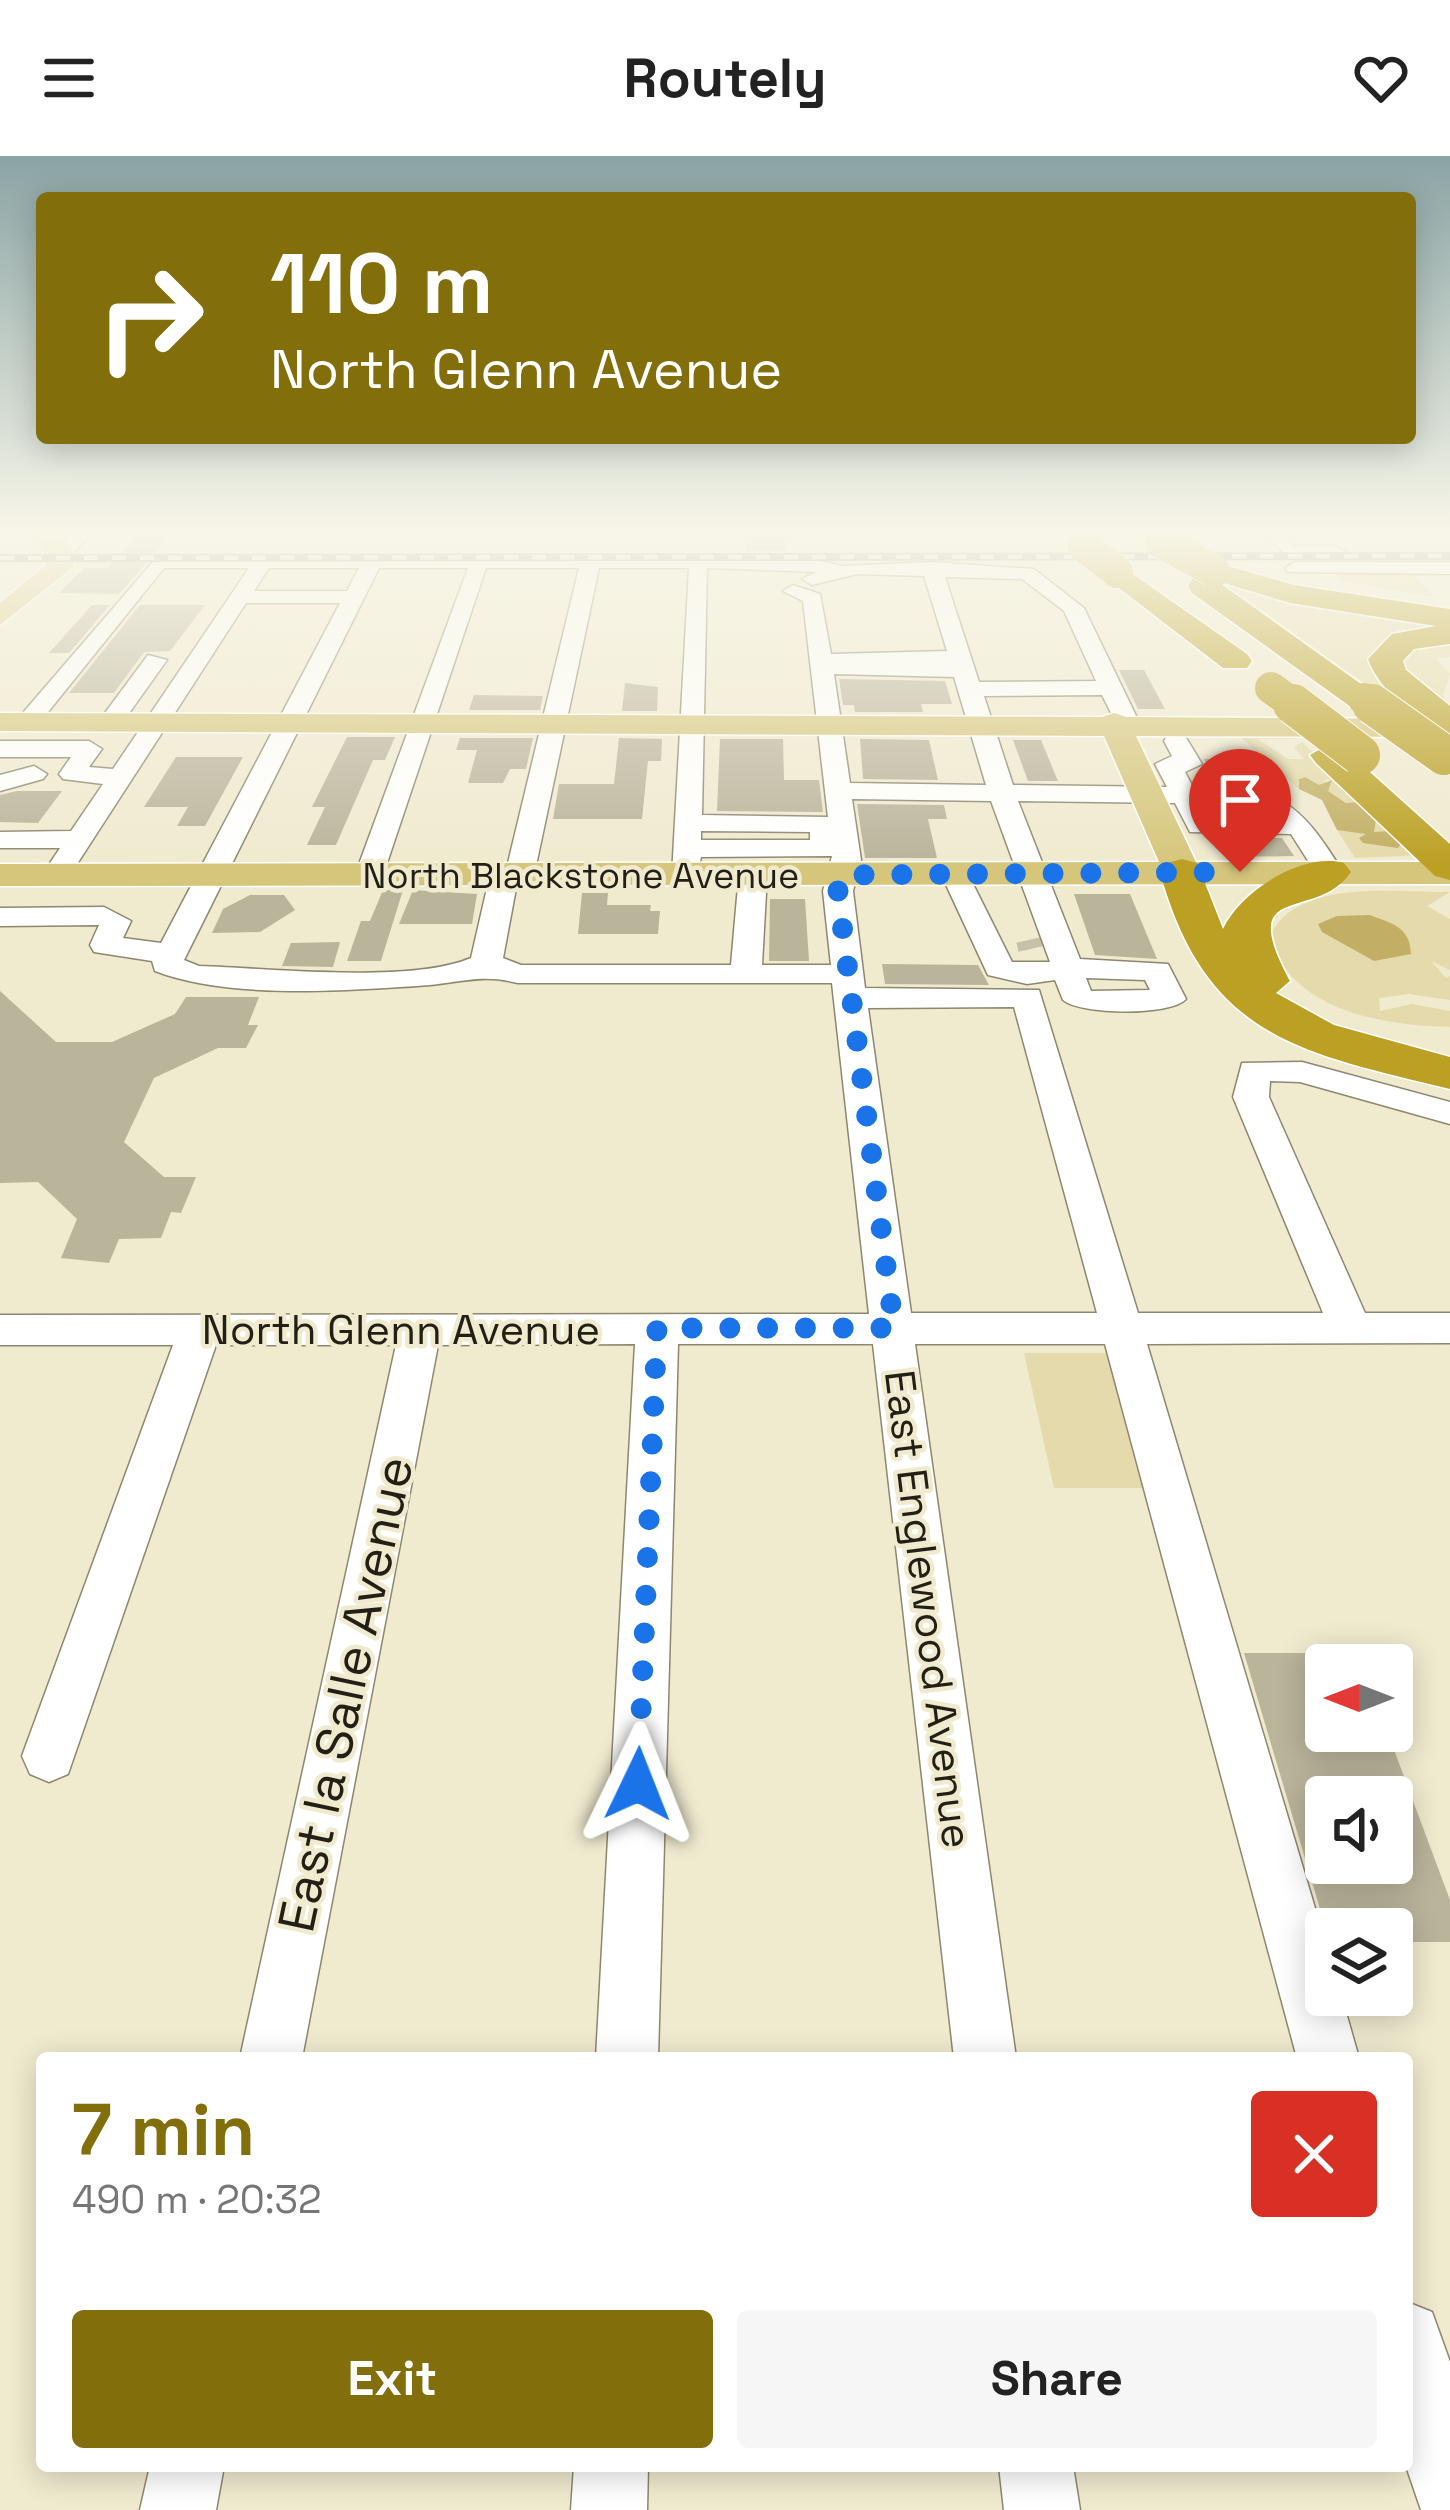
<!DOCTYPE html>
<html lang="en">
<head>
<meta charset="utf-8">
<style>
	body { margin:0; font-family:"Space Grotesk",sans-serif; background:#f6f6f6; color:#222; height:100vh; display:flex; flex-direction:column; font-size:45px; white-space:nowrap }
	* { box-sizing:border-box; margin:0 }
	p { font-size:39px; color:#767676 }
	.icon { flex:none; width:66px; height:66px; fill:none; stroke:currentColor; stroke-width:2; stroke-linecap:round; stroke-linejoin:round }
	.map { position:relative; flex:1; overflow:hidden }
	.panel { position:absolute; left:36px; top:1896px; width:1377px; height:420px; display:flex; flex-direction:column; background:#fff; border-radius:12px; box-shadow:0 6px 30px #0003 }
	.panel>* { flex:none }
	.top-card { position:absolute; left:36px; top:36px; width:1380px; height:252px; border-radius:12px; box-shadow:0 6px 30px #0003; background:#836e0c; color:#fff; overflow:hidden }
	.needle { width:78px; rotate:270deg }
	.buttons { position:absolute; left:1305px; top:1488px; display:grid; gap:24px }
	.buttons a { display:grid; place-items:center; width:108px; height:108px; border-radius:12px; background:#fff; box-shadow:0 6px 30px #0003; font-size:60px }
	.pin { position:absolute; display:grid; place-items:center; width:102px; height:102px; color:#fff; margin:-123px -51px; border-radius:50% 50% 50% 0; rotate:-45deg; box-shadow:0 0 12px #0007 }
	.pin .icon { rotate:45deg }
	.me { position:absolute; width:132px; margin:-66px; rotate:2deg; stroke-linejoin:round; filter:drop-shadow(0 0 9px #0008) }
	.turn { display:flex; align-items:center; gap:42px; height:252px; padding:0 36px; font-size:54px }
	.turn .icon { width:156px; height:156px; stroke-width:2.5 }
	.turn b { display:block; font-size:84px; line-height:102px }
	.round { display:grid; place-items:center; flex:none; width:126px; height:126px; border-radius:12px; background:#f6f6f6 }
	.overview { display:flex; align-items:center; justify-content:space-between; height:204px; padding:0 36px }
	h1 { font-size:72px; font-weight:700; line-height:90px; color:#836e0c }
	.cta { display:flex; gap:24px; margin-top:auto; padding:24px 36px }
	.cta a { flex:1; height:138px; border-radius:12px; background:#836e0c; color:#fff; font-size:48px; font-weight:700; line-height:138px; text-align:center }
	.cta a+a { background:#f6f6f6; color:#222 }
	header { display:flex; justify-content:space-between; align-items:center; height:156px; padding:0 36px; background:#fff; font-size:54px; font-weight:700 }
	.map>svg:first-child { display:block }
	.green { fill:#e5daab }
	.forest { fill:#c2af64 }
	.building { fill:#bab49b; fill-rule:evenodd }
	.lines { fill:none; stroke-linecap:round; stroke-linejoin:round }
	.minor-tunnel-far1 { stroke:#c7c1aa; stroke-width:27; stroke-dasharray:27 14; stroke-linecap:butt }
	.minor-tunnel { stroke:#c7c1aa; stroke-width:34; stroke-dasharray:34 16; stroke-linecap:butt }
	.minor-casing { stroke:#8d876f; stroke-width:3 }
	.major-casing { stroke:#fff; stroke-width:3 }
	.highway-casing { stroke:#fff; stroke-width:3 }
	.minor { fill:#fff; fill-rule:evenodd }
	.major { fill:#d6c67c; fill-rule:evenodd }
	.highway { fill:#bba024; fill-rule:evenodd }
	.rail-casing { stroke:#726e5e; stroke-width:8 }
	.rail { stroke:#f0eacf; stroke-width:4.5; stroke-dasharray:14; stroke-linecap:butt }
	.highway-bridge-far1-casing { stroke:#fff; stroke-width:33; stroke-linecap:butt }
	.highway-bridge-casing { stroke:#fff; stroke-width:42; stroke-linecap:butt }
	.highway-bridge-far1 { stroke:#bba024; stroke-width:32 }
	.highway-bridge { stroke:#bba024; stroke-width:40 }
	.route { stroke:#1a73e8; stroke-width:21; stroke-dasharray:0 37.8 }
	.labels { text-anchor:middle; stroke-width:9; stroke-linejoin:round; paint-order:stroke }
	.far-street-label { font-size:36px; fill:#221f16; stroke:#f0eacf }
	.street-label { font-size:42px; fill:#221f16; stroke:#f0eacf }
	.near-street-label { font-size:51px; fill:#221f16; stroke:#f0eacf }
</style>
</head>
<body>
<header><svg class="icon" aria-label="menu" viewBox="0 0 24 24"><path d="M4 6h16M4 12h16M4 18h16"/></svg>Routely<svg class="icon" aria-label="heart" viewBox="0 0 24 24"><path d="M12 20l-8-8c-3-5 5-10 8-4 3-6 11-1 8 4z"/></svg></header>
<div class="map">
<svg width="1450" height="2354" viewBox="0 0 1450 2354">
	<rect width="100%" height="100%" fill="#f0eacf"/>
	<!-- green -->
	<g class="green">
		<path d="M1337 416H1410L1434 441 1338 424Z"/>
		<path d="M1238 428 1450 467 1397 482 1406 541 1368 530 1267 458 1276 457 1265 456 1227 430Z"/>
		<path d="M1450 484V501L1436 502 1450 518 1443 539 1450 556 1401 511 1412 494Z"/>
		<path d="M1239 580H1294L1297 583H1258L1288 603H1304L1294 591 1302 586 1422 699 1355 702 1337 674 1372 676 1365 658 1326 634 1332 624 1326 623 1322 631 1305 621 1299 623V633Z"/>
		<path d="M1450 736 1427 750 1450 763V814L1431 805 1446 822 1450 820V844L1409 838 1379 842 1380 855 1412 848 1450 855V871C1380 869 1295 855 1269 783 1293 721 1398 737 1450 736Z"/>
		<path d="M1024 1197H1109L1146 1332H1054Z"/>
	</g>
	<!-- forest -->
	<g class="forest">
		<path d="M1305 621 1319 629 1332 624 1328 635 1346 647 1359 646 1376 663 1374 676 1388 675 1404 683 1398 692 1363 687 1359 682 1366 678 1337 674 1322 644 1299 633V623Z"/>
		<path d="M1370 759C1389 767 1410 769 1411 798L1374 805 1322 776 1318 768 1337 760Z"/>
	</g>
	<!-- building -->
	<g class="building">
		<path d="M137 379H171L119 438 59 437 84 412H108Z"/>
		<path d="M745 379H785L786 395H747Z"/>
		<path d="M92 449H110L69 497H49Z"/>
		<path d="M140 449H205L170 495 144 496 114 537H69Z"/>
		<path d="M1119 514H1144L1165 553H1138Z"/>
		<path d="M839 523 945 525 952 548H921L923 556H855L854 549H843Z"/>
		<path d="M625 527 658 531 657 555H622Z"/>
		<path d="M474 539 543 540 540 554H469Z"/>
		<path d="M347 581H395L385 604H373L336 689H307L325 651H312Z"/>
		<path d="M460 582H533L526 613H510L503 627H468L477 594H456Z"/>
		<path d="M619 582 662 583 661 605H648L642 663H553L559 628H614Z"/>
		<path d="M720 583H783L784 624H819L823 656 717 655Z"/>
		<path d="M860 583 929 584 938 624 863 623Z"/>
		<path d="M1013 584H1041L1058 625H1028Z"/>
		<path d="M176 601H243L205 670H177L188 651H144Z"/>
		<path d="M1204 603H1259L1278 633 1218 627Z"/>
		<path d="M17 635H62L38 667 0 666V639Z"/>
		<path d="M857 648 944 649 947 663H928L937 702H865Z"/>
		<path d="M1213 681 1282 682 1294 700 1234 701 1220 695Z"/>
		<path d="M383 734H403L381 805H347L361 765H370Z"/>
		<path d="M413 734 477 738 472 768H399Z"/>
		<path d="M582 737H608L607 749H651L650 755H660L658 778H578Z"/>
		<path d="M1074 738H1130L1157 803 1095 799Z"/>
		<path d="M250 739H284L295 754 260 776 212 777 223 753Z"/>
		<path d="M770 743H805L809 805H769Z"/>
		<path d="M340 786 333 811 282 810 291 787Z"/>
		<path d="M882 808 978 809 989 829 885 828Z"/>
		<path d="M0 835 56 886H112L175 858 186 841H259L248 869H258L246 892H218L154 922 124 986 164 1021H196L181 1057 171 1056 161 1082 119 1083 109 1107 61 1102 77 1063 38 1026 0 1027Z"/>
		<path d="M1244 1497H1326V1575H1387L1450 1744V1786H1392V1773H1326ZM1326 1641H1392V1707H1326Z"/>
	</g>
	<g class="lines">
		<!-- minor-tunnel-far1 -->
		<path class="minor-tunnel-far1" d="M1244 651 1252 665"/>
		<!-- minor-tunnel -->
		<path class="minor-tunnel" d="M1033 783 1035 792"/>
		<!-- minor casing -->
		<g class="minor-casing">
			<g id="minor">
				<path d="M70 379H90L68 402H54L51 398Z"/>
				<path d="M1265 379H1284L1294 390H1335L1345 396 1335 402H1289Z"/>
				<path d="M797 400 842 410 932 406 1034 413 1084 452 1139 566 1118 571 1102 539 984 540 1013 629 1167 631 1155 608 1172 600 1164 585 1167 580H1185L1202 608 1185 616 1193 631C1281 632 1297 643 1343 716L1329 725 1319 722 1291 678 1190 676 1175 647 1018 645 1080 803 1168 808 1186 843C1171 860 1080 859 1063 844L1055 824 1027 828 988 819 941 718 955 709 965 712 1012 806H1050L991 645 852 643 861 704 853 735 865 832 1039 834 1138 1157H1323L1233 941 1242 907 1302 906 1450 946V968L1300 926 1270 925 1269 941 1365 1157H1450V1187L1147 1188 1326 1789V1839H1341L1359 1902H1297L1105 1188H915L1016 1902H954L873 1188H678L658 1902H596L635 1188 438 1189 302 1902H240L396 1189H216L68 1618 49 1626 30 1618 22 1600 173 1189H0V1159L869 1158 832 827H518C477 817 459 828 417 830 339 835 228 843 155 815L152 805 94 796 90 789 99 769 0 770V752L104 751 131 765 123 782 161 787 340 447H246L66 725 56 728 42 719 60 692H0V676L71 675 103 628 63 623 59 618 71 601H0V585H89L102 593 89 611 113 613 249 412H164L36 571 15 566 158 400ZM269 412H359L347 435H254ZM379 412H468L355 719 369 728 383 719 486 412H579L507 711 490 719 471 802C410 828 269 812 199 810L184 804ZM599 412H689L672 719 686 728 696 725 701 701 832 700 823 735 831 809H762L767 719 753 710 739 719 731 809H521L503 802 517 727 534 719ZM707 412 816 416 802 423 812 429 857 418 924 420 947 495 831 498 820 438 793 429 783 435 803 445 828 661 702 659ZM945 421 1022 423 1064 455 1096 525 979 526ZM834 518 954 521 986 629 850 627ZM1202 647 1255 649 1277 662H1209ZM701 675 810 676V684H701ZM1086 822 1145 824 1150 834 1091 835ZM1014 851 1097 1157H911L868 852Z"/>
				<path d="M1295 406H1450V418L1288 416 1285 412Z"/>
				<path d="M148 499 167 504 120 570H102L99 565Z"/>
				<path d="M34 610 47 618 43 623 0 635V619Z"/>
				<path d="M1407 2146 1432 2156 1450 2206V2354H1421L1406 2310Z"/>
				<path d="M150 2310H224L216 2354H140Z"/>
				<path d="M574 2310H648L647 2354H571Z"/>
				<path d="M999 2310H1073L1080 2354H1004Z"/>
			</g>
		</g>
		<!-- major casing -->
		<g class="major-casing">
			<g id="major">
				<path d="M24 379H60L74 398 73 411 0 469V447L47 408 42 389Z"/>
				<path d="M0 557 1102 561 1114 557 1126 561 1450 563V581L1136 580 1196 706H1450V728L0 730V708L1159 706 1104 580 0 575Z"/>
			</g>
		</g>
		<!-- highway casing -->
		<g class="highway-casing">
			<g id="highway">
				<path d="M1214 406 1294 429 1450 453V488L1414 493 1403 505 1406 514 1450 550V579C1419 571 1378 532 1368 503L1392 478 1436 470 1290 447 1217 425 1382 543 1364 554 1351 551 1192 437 1188 430 1192 423 1203 421V409Z"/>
				<path d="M1117 407 1247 498 1252 505 1247 512H1223L1106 422 1102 416 1106 410Z"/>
				<path d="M1329 588 1342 591 1450 688V724L1435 720 1316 607 1310 599Z"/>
				<path d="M1182 703 1197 707 1223 773C1241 735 1302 696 1344 707L1351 716C1315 768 1234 722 1290 825L1276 837 1334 869 1450 901V933C1299 896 1206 882 1160 716L1167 707Z"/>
			</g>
		</g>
		<!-- minor -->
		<use href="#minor" class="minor"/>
		<!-- major -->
		<use href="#major" class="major"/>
		<!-- highway -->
		<use href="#highway" class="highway"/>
		<!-- rail casing -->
		<g class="rail-casing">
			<path id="rail" d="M0 402 1450 400"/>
		</g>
		<!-- rail -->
		<use href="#rail" class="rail"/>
		<!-- highway-bridge-far1 casing -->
		<g class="highway-bridge-far1-casing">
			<g id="highway-bridge-far1">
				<path d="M1162 387 1214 415"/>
				<path d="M1084 390 1117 416"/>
				<path d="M1271 532 1297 551"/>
				<path d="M1364 543 1376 551"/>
			</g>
		</g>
		<!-- highway-bridge casing -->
		<g class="highway-bridge-casing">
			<g id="highway-bridge">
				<path d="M1293 548 1360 599"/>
				<path d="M1372 548 1444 599"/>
			</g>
		</g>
		<!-- highway-bridge-far1 -->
		<use href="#highway-bridge-far1" class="highway-bridge-far1"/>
		<!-- highway-bridge -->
		<use href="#highway-bridge" class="highway-bridge"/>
	</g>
	<!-- sky -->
	<linearGradient id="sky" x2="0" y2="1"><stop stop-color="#8aa4a4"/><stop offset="0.53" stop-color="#f8f6e9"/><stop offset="1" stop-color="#f8f6e9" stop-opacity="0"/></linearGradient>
	<rect width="1450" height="709" fill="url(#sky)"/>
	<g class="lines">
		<!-- route -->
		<path class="route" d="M638 1628 657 1172H894L843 776 838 735 843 719 1240 716"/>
	</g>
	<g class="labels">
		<!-- far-street labels -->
		<g class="far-street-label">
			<text x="581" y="732">North Blackstone Avenue</text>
		</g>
		<!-- street labels -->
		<g class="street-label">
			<text x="401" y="1188">North Glenn Avenue</text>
			<text transform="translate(929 1453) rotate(83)" y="15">East Englewood Avenue</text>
		</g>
		<!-- near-street labels -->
		<g class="near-street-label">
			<text transform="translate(345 1538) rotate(-78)" y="18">East la Salle Avenue</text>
		</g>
	</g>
</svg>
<div class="buttons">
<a><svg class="needle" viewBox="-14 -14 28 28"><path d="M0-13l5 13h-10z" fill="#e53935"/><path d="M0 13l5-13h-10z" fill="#767676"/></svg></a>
<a><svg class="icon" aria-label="sound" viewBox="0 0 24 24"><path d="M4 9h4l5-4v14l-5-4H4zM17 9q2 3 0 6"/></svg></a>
<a><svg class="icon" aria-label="layers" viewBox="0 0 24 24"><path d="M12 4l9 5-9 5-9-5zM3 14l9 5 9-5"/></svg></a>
</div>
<div class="pin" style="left:1240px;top:716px;background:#d93025"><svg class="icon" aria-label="arrive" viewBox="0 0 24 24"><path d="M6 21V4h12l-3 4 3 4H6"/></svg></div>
<svg class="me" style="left:638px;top:1628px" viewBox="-20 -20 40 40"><path d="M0-17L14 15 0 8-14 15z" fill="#1a73e8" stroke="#fff" stroke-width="4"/></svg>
<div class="top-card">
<div class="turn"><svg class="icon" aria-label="right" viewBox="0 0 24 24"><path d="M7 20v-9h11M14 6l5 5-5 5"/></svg><div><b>110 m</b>North Glenn Avenue</div></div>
</div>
<section class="panel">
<div class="overview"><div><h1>7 min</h1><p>490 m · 20:32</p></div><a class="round" style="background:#d93025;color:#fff"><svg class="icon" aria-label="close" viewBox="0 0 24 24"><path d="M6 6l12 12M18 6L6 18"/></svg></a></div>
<div class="cta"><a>Exit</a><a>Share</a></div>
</section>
</div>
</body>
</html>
